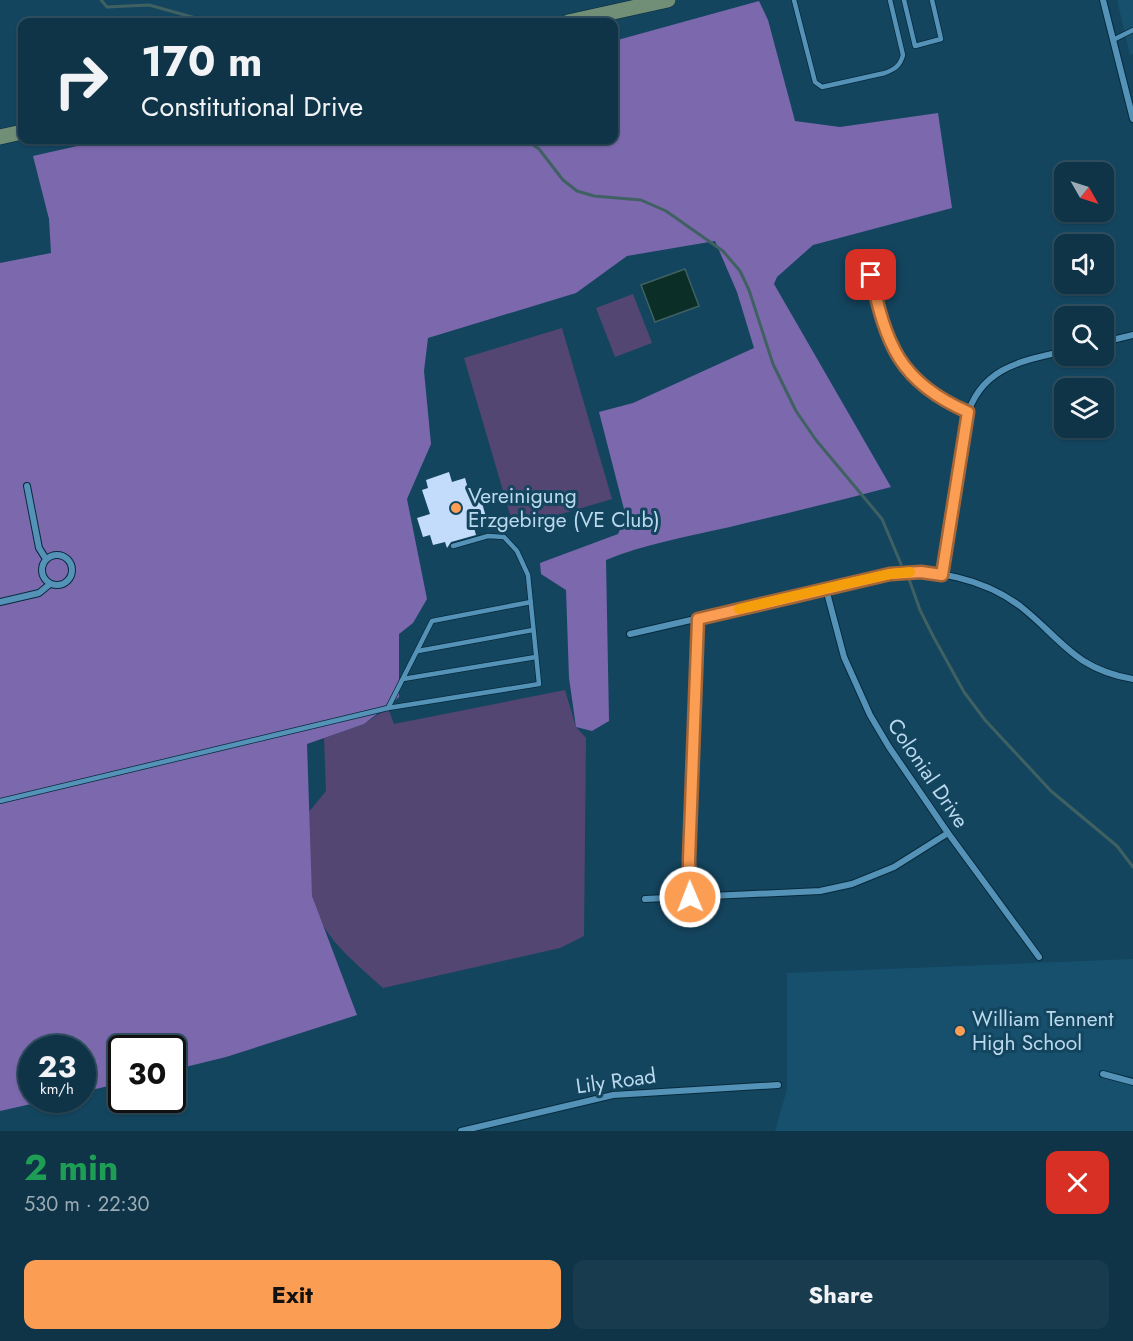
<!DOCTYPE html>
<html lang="en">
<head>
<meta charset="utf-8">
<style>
	body { margin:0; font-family:Jost,sans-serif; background:#183c4e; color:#f1f3f6; height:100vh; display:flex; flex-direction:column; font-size:22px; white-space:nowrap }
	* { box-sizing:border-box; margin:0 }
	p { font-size:20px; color:#9baab4 }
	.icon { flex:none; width:33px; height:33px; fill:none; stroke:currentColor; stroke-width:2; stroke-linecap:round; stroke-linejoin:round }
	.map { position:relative; height:1131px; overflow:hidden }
	.sheet { display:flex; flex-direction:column; background:#0f3447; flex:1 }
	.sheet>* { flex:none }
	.hud { position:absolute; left:18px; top:18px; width:600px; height:126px; border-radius:12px; box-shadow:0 2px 4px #0004,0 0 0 2px #2f4f60; background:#0f3447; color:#f1f3f6; overflow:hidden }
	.needle { width:39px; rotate:129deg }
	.controls { position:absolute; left:1054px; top:162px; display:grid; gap:12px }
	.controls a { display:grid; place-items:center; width:60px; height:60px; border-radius:12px; background:#0f3447; box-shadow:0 2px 4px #0004,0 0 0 2px #2f4f60; font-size:30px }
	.speed { position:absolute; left:18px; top:1035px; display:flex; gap:12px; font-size:30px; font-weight:700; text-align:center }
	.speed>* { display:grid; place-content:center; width:78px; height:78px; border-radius:50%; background:#0f3447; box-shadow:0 2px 4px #0004,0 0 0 2px #2f4f60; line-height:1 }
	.speed small { font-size:15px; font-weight:400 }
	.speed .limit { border:3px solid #111; border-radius:9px; background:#fff; color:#111 }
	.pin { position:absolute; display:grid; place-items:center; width:51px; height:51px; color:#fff; margin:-26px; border-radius:12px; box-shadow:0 3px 9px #0006 }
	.me { position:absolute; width:66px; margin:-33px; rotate:359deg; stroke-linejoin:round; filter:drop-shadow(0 0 4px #0008) }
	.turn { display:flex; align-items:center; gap:21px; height:126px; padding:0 24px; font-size:27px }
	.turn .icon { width:78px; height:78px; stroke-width:2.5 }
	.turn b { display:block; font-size:42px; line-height:51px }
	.round { display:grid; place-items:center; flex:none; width:63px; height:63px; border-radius:12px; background:#183c4e }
	.overview { display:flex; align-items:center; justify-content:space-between; height:102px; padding:0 24px }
	h1 { font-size:36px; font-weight:700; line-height:45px; color:#1e9e55 }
	.action { display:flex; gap:12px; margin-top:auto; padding:12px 24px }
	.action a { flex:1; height:69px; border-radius:12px; background:#fc9d54; color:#111; font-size:24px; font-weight:700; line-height:69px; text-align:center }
	.action a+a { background:#183c4e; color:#f1f3f6 }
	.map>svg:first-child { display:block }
	.built { fill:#16506d }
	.green { fill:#534673 }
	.forest { fill:#7c68ad }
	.water { fill:#0b2e26; stroke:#406162; stroke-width:1.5 }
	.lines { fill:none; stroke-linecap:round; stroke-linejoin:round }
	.stream { stroke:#406162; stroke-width:3 }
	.building { fill:#c4dcfc }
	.service-casing { stroke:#072a3c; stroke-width:6 }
	.minor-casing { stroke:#072a3c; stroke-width:8 }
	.primary-casing { stroke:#072a3c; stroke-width:16 }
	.service { stroke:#5492b7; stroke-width:4.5 }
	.minor { stroke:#5492b7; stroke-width:6 }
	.primary { stroke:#708f76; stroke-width:15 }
	.route-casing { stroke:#a46637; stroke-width:15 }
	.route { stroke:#fc9d54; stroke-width:10 }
	.slow { stroke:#f59e0b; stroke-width:10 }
	.poi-dot { fill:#fc9d54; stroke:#14455f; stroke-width:2 }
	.labels { text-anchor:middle; stroke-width:6; stroke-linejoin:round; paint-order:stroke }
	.poi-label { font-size:21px; fill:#bbd9ed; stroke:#14455f; text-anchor:start }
	.street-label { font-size:21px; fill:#bbd9ed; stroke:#14455f }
</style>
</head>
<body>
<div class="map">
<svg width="1133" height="1131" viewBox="0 0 1133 1131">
	<rect width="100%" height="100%" fill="#14455f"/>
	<!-- built -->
	<g class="built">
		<path d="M1117 0H1133V54L1130 55Z"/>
		<path d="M1133 959V1131H775L787 1089V973Z"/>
	</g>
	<!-- green -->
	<g class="green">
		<path d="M633 294 652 343 615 357 596 308Z"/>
		<path d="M562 328 612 499 514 528 464 358Z"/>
		<path d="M565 690 576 727 586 738 584 936 560 948 383 988C356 963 317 934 312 895 308 868 310 839 309 812L326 791 324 738 364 724 388 708 394 724Z"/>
	</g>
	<!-- forest -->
	<path class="forest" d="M759 1 768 20 795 121 840 127 938 113 952 208 813 245 777 277 774 284 891 487C838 501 784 514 730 527 689 536 645 544 606 560L609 721 592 731 576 727 569 678 566 590 541 574 540 563 618 534 626 517 599 412 633 403 754 348 737 292 715 241 627 256 576 293 428 338 424 371 431 444 407 499 427 599 413 623 399 634V697L364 724 307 744 312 896 357 1015 226 1057 173 1070 172 1048H122L121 1083 83 1092 82 1048H32V1100H49L0 1111V263L51 253 49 219 33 156 104 140H614V41Z"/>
	<!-- water -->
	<path class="water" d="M685 269 699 306 655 322 641 285Z"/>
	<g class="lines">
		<!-- stream -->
		<g class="stream">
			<path d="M101 0 107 7 149 5 210 22"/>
			<path d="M526 140 539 149 563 180 577 191 594 196 641 200 666 211 723 251 740 271 749 290 773 364 796 411 816 440 882 519 901 564"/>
			<path d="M909 579 920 610 933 636 964 692 985 720 1051 791 1117 846 1133 867"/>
		</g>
	</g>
	<!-- building -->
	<path class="building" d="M449 472 452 482 465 478 472 502 481 500 487 520 473 524 476 535 451 542 447 548 445 542 433 545 430 535 423 537 417 518 430 514 422 490 428 488 426 480Z"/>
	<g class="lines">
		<!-- service casing -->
		<g class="service-casing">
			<g id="service">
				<path d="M794 0 815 82 822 87 885 73C895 69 900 66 903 55L890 0"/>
				<path d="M904 0 915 46 941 39 932 0"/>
				<path d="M1113 40 1133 30"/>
				<path d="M418 651 533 630"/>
				<path d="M403 679 536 657"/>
				<path d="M388 708 432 621 531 602"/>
				<path d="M0 801 388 708 539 684 528 575 517 551 504 537 488 536 453 546"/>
			</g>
		</g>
		<!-- minor casing -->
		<g class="minor-casing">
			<g id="minor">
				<path d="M1103 0 1133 119"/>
				<path d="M866 255C883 331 889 377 968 412"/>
				<path d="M1104 342 1133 335"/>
				<path d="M27 486 39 548 46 559"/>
				<circle cx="57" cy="570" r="15"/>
				<path d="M942 575 966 419C980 368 1020 361 1065 351"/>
				<path d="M826 589 844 657 870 715 889 747 948 833 1039 957"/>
				<path d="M0 602 39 593 50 584"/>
				<path d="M630 634 890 574C934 568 984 579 1020 606 1062 639 1074 669 1133 679"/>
				<path d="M690 897 689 860 697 619"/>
				<path d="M645 899 820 891 852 884 894 867 948 833"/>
				<path d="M1103 1074 1133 1082"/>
				<path d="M461 1131 613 1095 778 1085"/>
			</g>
		</g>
		<!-- primary casing -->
		<g class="primary-casing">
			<g id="primary">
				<path d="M568 22 668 0"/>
				<path d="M0 137 22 132"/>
			</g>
		</g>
		<!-- service -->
		<use href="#service" class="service"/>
		<!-- minor -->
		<use href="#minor" class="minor"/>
		<!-- primary -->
		<use href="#primary" class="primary"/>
	</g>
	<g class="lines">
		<!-- route casing -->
		<g class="route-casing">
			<path id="route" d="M690 897 689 860 698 619 890 574 921 572 942 575 968 412C899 382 886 344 871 275"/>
		</g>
		<!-- route -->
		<use href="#route" class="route"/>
		<!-- slow -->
		<path class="slow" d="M739 609 845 584 890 574 910 572"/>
	</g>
	<!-- markers -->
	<g class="poi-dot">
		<circle cx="456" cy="508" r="6"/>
		<circle cx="960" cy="1031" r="6"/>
	</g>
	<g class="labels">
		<!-- poi labels -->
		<g class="poi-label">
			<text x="468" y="503">Vereinigung<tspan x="468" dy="24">Erzgebirge (VE Club)</tspan></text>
			<text x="972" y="1026">William Tennent<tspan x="972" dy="24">High School</tspan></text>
		</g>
		<!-- street labels -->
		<g class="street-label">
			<text transform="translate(928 773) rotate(56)" y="7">Colonial Drive</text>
			<text transform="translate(616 1081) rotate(-8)" y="7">Lily Road</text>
		</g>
	</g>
</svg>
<div class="controls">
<a><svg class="needle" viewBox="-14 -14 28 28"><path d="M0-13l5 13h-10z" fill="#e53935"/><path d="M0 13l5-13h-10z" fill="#9baab4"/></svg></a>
<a><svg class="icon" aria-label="sound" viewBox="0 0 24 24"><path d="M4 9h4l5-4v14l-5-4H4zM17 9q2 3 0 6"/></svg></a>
<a><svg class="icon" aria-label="search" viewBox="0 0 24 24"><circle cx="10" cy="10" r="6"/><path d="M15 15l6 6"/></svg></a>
<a><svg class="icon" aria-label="layers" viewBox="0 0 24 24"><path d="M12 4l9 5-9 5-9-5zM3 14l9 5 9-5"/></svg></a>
</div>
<div class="speed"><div>23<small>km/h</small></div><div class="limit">30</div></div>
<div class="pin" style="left:871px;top:275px;background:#d93025"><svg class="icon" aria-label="arrive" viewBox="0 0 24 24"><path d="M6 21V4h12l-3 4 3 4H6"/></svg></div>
<svg class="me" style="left:690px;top:897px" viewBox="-20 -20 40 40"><circle r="17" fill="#fc9d54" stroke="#fff" stroke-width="3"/><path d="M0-11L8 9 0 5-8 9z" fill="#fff"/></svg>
<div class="hud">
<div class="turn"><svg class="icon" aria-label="right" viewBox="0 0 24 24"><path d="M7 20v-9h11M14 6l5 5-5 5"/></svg><div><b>170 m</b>Constitutional Drive</div></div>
</div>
</div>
<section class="sheet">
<div class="overview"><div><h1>2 min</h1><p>530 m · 22:30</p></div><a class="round" style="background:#d93025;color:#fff"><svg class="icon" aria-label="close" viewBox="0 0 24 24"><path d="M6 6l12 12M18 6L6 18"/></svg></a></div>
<div class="action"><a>Exit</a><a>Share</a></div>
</section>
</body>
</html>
